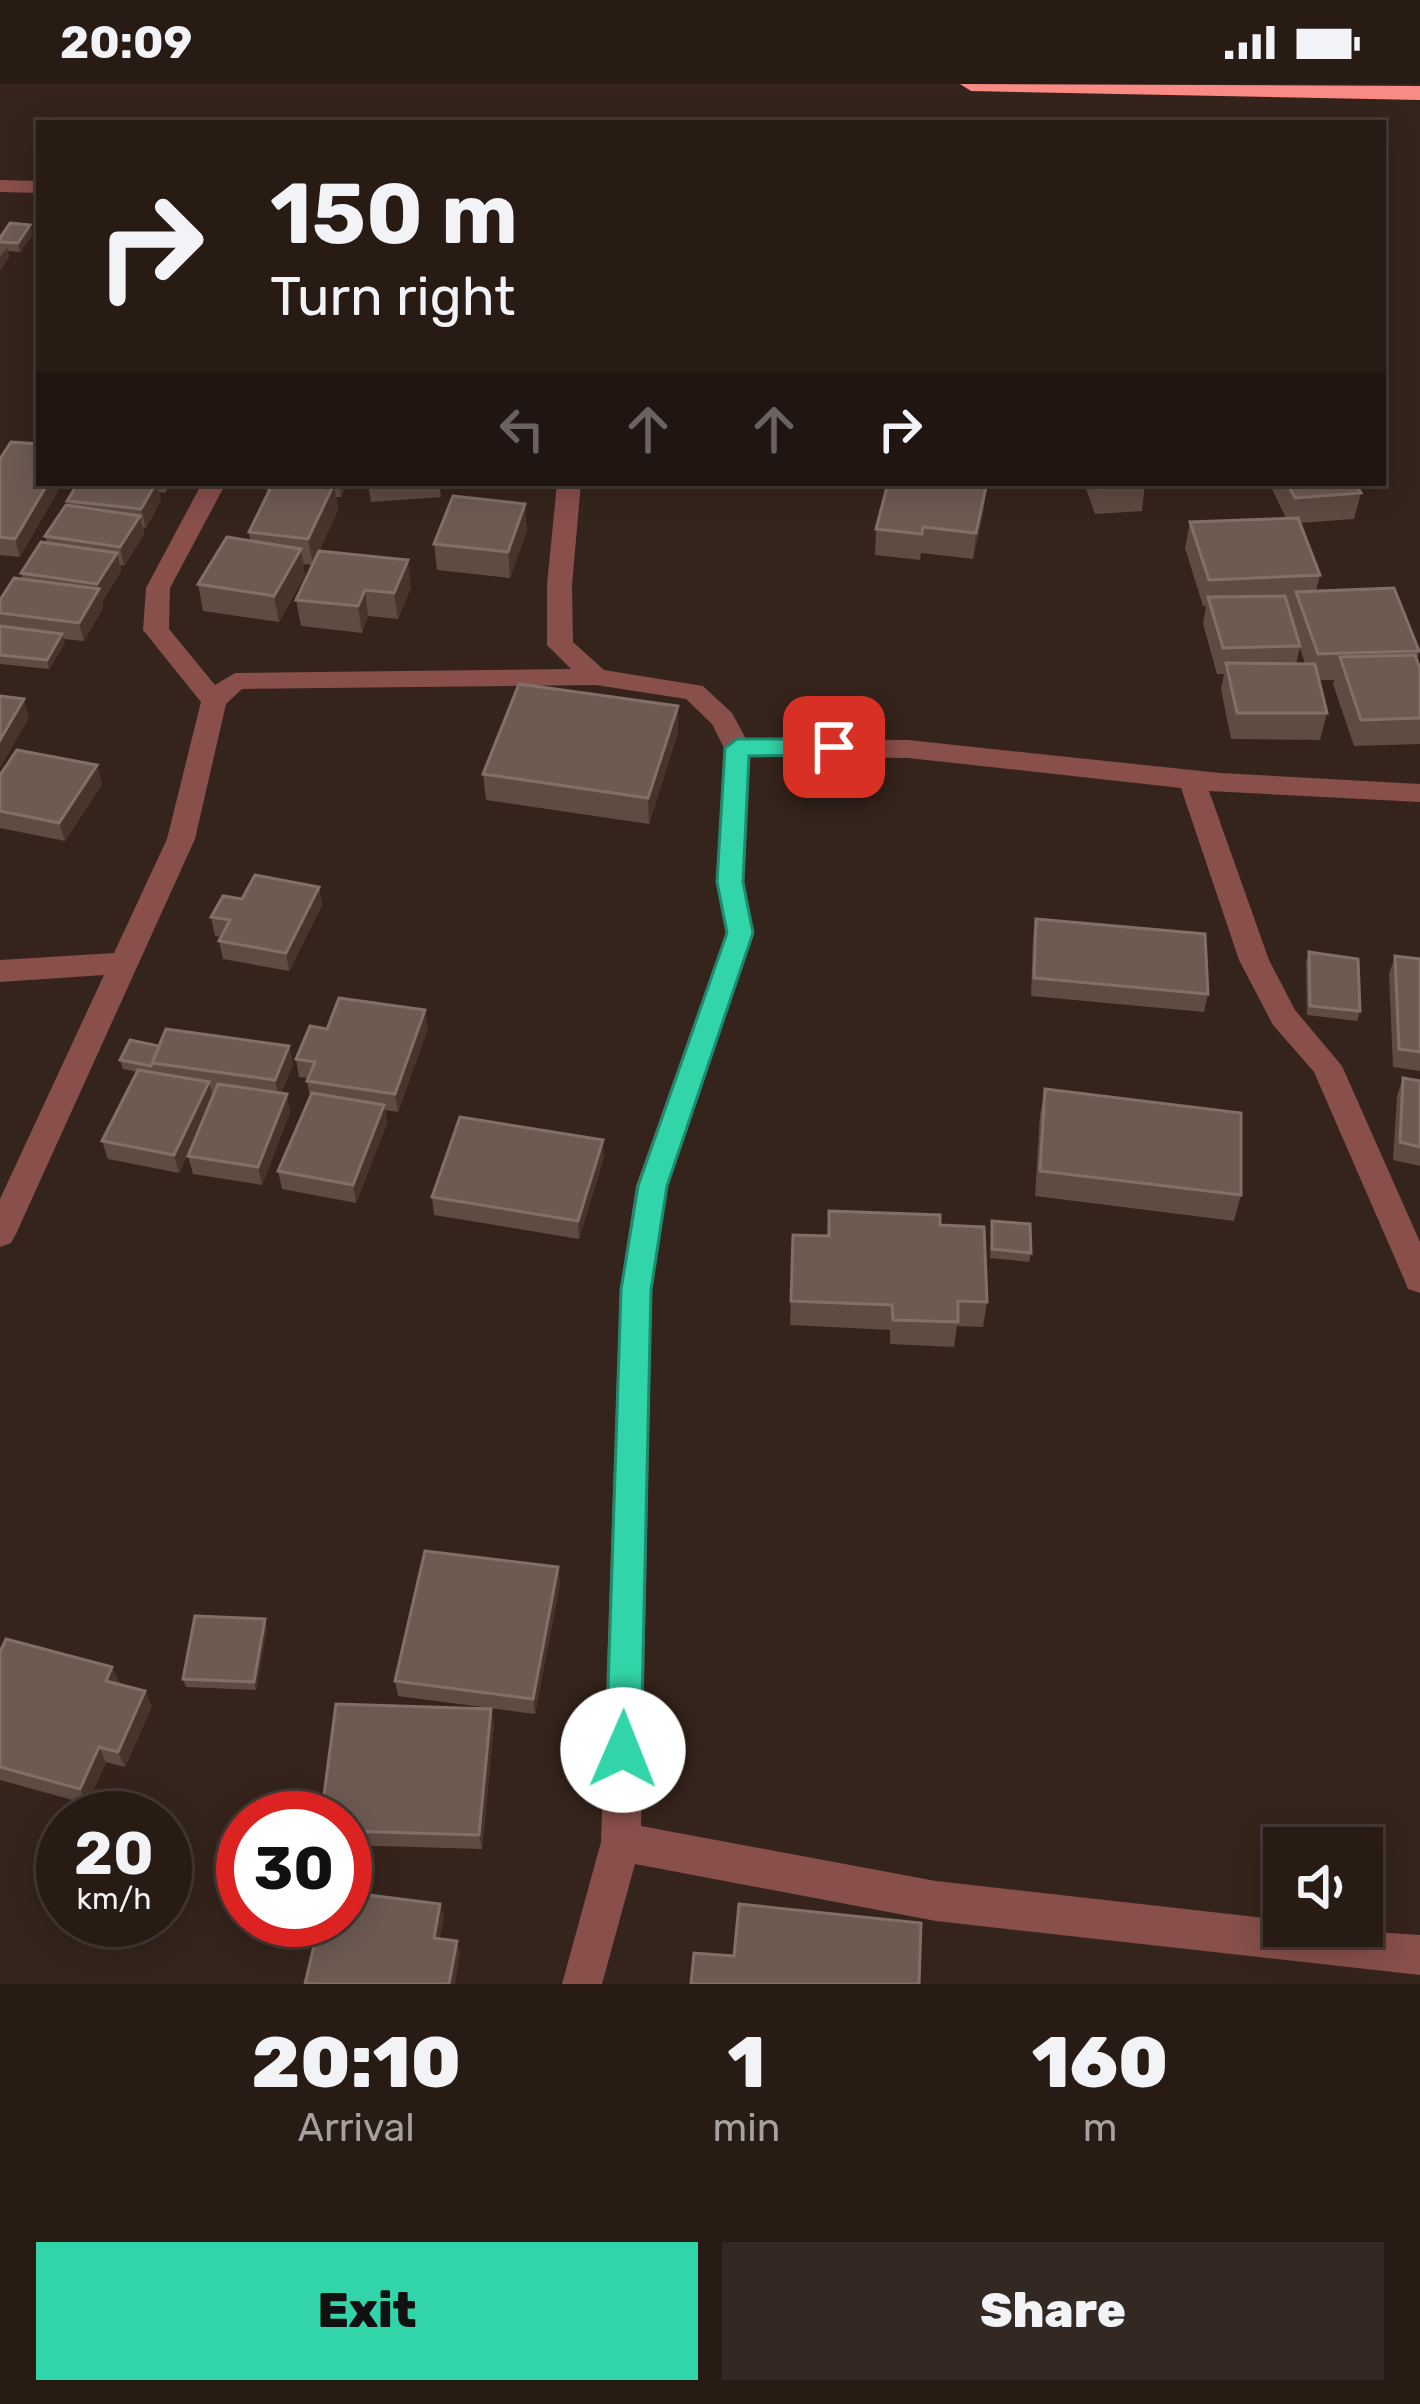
<!DOCTYPE html>
<html lang="en">
<head>
<meta charset="utf-8">
<style>
	body { margin:0; font-family:Rubik,sans-serif; background:#342822; color:#f1f3f6; height:100vh; display:flex; flex-direction:column; font-size:45px; white-space:nowrap }
	* { box-sizing:border-box; margin:0 }
	p { font-size:39px; color:#a5a1a0 }
	.icon { flex:none; width:66px; height:66px; fill:none; stroke:currentColor; stroke-width:2; stroke-linecap:round; stroke-linejoin:round }
	.map { position:relative; height:1900px; overflow:hidden }
	.panel { display:flex; flex-direction:column; background:#281b14; flex:1 }
	.panel>* { flex:none }
	.guide { position:absolute; left:36px; top:36px; width:1350px; height:366px; border-radius:0px; box-shadow:0 6px 30px #0003,0 0 0 3px #443934; background:#281b14; color:#f1f3f6; overflow:hidden }
	.fabs { position:absolute; left:1263px; top:1743px; display:grid; gap:24px }
	.fabs a { display:grid; place-items:center; width:120px; height:120px; border-radius:0px; background:#281b14; box-shadow:0 6px 30px #0003,0 0 0 3px #443934; font-size:60px }
	.speed { position:absolute; left:36px; top:1707px; display:flex; gap:24px; font-size:60px; font-weight:700; text-align:center }
	.speed>* { display:grid; place-content:center; width:156px; height:156px; border-radius:50%; background:#281b14; box-shadow:0 6px 30px #0003,0 0 0 3px #443934; line-height:1 }
	.speed small { font-size:30px; font-weight:400 }
	.speed .limit { border:18px solid #d22; background:#fff; color:#111 }
	.pin { position:absolute; display:grid; place-items:center; width:102px; height:102px; color:#fff; margin:-51px; border-radius:24px; box-shadow:0 6px 18px #0006 }
	.me { position:absolute; width:132px; margin:-66px; rotate:1deg; stroke-linejoin:round; filter:drop-shadow(0 0 9px #0008) }
	.turn { display:flex; align-items:center; gap:42px; height:252px; padding:0 36px; font-size:54px }
	.turn .icon { width:156px; height:156px; stroke-width:2.5 }
	.turn b { display:block; font-size:84px; line-height:102px }
	.lanes { display:flex; align-items:center; height:114px; padding:0 36px; background:#0003; justify-content:center; gap:60px; direction:ltr }
	.lanes .off { opacity:.35 }
	.eta { display:flex; justify-content:space-evenly; align-items:center; height:204px; text-align:center }
	.eta b { font-size:72px; font-weight:800; line-height:84px }
	.button { display:flex; gap:24px; margin-top:auto; padding:24px 36px }
	.button a { flex:1; height:138px; border-radius:0px; background:#32d4a9; color:#111; font-size:48px; font-weight:800; line-height:138px; text-align:center }
	.button a+a { background:#342822; color:#f1f3f6 }
	.status { display:flex; justify-content:space-between; align-items:center; height:84px; padding:0 60px; background:#281b14; direction:ltr }
	.status svg { height:33px; fill:currentColor }
	.map>svg:first-child { display:block }
	.lines { fill:none; stroke-linecap:round; stroke-linejoin:round }
	.minor { fill:#884f4b; fill-rule:evenodd }
	.highway { fill:#fa8b84; fill-rule:evenodd }
	.wall { fill:#5e4b42; fill-rule:evenodd }
	.shaded-wall { fill:#47352b }
	.building { fill:#6d5b52; stroke:#817068; stroke-width:3 }
	.route { fill:#32d4a9; stroke:#208a6e; stroke-width:3 }
</style>
</head>
<body>
<div class="status"><b>20:09</b><svg viewBox="0 0 49 12"><path d="M0 12V9h3v3zM5 12V6h3v6zM10 12V3h3v9zM15 12V0h3v12zM26 1h20v11H26zM47 4h2v5h-2z"/></svg></div>
<div class="map">
<svg width="1420" height="1900" viewBox="0 0 1420 1900">
	<rect width="100%" height="100%" fill="#35241b"/>
	<g class="lines">
		<!-- minor -->
		<g class="minor">
			<path d="M0 96 39 97V109L0 108Z"/>
			<path d="M202 399H226L170 504 169 545 215 601 235 589 571 585 547 561V501L557 399H581L572 501 573 558 604 586 703 602 732 629 746 655 908 656 1220 689 1420 700V718L1209 707 1269 876 1295 926 1342 982 1420 1158V1209L1408 1205 1404 1195 1314 988 1273 941 1239 876 1181 704 908 674 750 672 744 798 754 849 668 1102 652 1206 641 1742 936 1797 1284 1836V1842L1420 1851V1891L936 1837 635 1780 602 1900H562L601 1758 620 1206 636 1102 726 849 716 798 724 664 712 640 686 615 596 601 242 605 226 620 195 755 16 1150 11 1159 0 1163V1115L104 891 0 898V876L114 869 167 755 201 618 143 546 146 504Z"/>
		</g>
		<!-- highway -->
		<path class="highway" d="M960 0 1420 2V16L971 7Z"/>
	</g>
	<!-- wall -->
	<g class="wall">
		<path d="M33 150 20 168 8 167 9 173 0 186V154Z"/>
		<path d="M0 375 20 473 0 471Z"/>
		<path d="M78 399H171L165 409 159 408 161 416 146 444 143 443 144 450 124 482 120 481 121 487 102 518 103 524 84 557 63 555 65 559 49 585 0 580V516L23 495 21 489 47 459 45 452 69 422 67 417Z"/>
		<path d="M265 399H347L341 413H336L338 426 319 467 411 503 398 535 368 532 362 549 301 542 296 516 312 481 303 480 305 491 279 538 203 527 198 500 250 457 249 448 270 406H266Z"/>
		<path d="M368 399H439L441 413 371 418Z"/>
		<path d="M1084 399H1145L1142 427 1095 430Z"/>
		<path d="M1269 399H1355L1361 409 1354 435 1300 439 1320 491 1316 507 1419 567 1417 576 1420 585V660L1354 662 1333 600 1334 596H1319L1327 629 1320 656 1231 655 1221 605 1224 590H1217L1203 540 1206 522H1203L1185 464 1190 438 1286 434ZM1300 564 1305 580H1296Z"/>
		<path d="M986 403 983 430 973 475 921 469 920 476 875 471 876 445Z"/>
		<path d="M527 446 510 494 437 486 434 460Z"/>
		<path d="M678 648 649 740 486 716 483 690Z"/>
		<path d="M97 681 102 700 65 757 0 744V691Z"/>
		<path d="M319 803 322 821 289 887 223 875 219 857 221 853 215 852 211 833 242 815Z"/>
		<path d="M1036 835 1208 910 1204 928 1031 912 1033 853Z"/>
		<path d="M1309 868 1360 927 1357 937 1307 931 1306 878Z"/>
		<path d="M1395 872 1420 875V987L1393 983 1389 890Z"/>
		<path d="M428 944 398 1028 385 1026 387 1039 356 1119 282 1105 278 1087 310 1013 307 997 308 994 299 993 296 975 327 945Z"/>
		<path d="M159 962H289L293 980 281 1009 290 1028 262 1101 193 1090 188 1072 191 1063 179 1089 108 1075 102 1057 137 988 123 985 120 976Z"/>
		<path d="M1403 994 1420 997V1082L1393 1076 1397 1012Z"/>
		<path d="M1045 1005 1241 1111 1234 1137 1035 1112 1040 1031Z"/>
		<path d="M604 1073 579 1155 434 1131 432 1113Z"/>
		<path d="M829 1127 940 1141 987 1218 983 1243 957 1242 954 1263 890 1260V1246L790 1241 793 1151 827 1152Z"/>
		<path d="M992 1137 1031 1169 1029 1178 990 1174Z"/>
		<path d="M558 1483 560 1499 535 1630 398 1612 395 1597Z"/>
		<path d="M267 1543 256 1606 186 1603 183 1595Z"/>
		<path d="M0 1568 112 1583 119 1598 118 1600 152 1622 125 1683 106 1678 87 1720 0 1696Z"/>
		<path d="M494 1640 482 1765 345 1761V1734Z"/>
	</g>
	<!-- shaded-wall -->
	<g class="shaded-wall">
		<path d="M30 141 33 150 20 168 18 159Z"/>
		<path d="M7 164 9 173 0 186V173Z"/>
		<path d="M48 399H63L20 473 15 455Z"/>
		<path d="M156 399 161 416 146 444 141 425Z"/>
		<path d="M339 399H347L341 413Z"/>
		<path d="M334 400 338 426 313 481 308 455Z"/>
		<path d="M986 403 983 430 973 475 976 449Z"/>
		<path d="M525 420 527 446 510 494 508 468Z"/>
		<path d="M140 432 144 450 124 482 120 463Z"/>
		<path d="M301 465 305 491 279 538 274 512Z"/>
		<path d="M117 469 121 487 102 518 97 500Z"/>
		<path d="M408 476 411 503 398 535 394 509Z"/>
		<path d="M99 505 103 524 84 557 79 539Z"/>
		<path d="M365 506 368 532 362 549 358 522Z"/>
		<path d="M62 550 65 559 49 585 47 576Z"/>
		<path d="M24 615 29 634 0 684V656Z"/>
		<path d="M678 622V648L649 740 648 714Z"/>
		<path d="M97 681 102 700 65 757 59 739Z"/>
		<path d="M319 803 322 821 289 887 286 869Z"/>
		<path d="M425 926 428 944 398 1028 395 1010Z"/>
		<path d="M289 962 293 980 279 1014 275 996Z"/>
		<path d="M209 998 214 1016 179 1089 174 1071Z"/>
		<path d="M287 1010 290 1028 262 1101 258 1083Z"/>
		<path d="M384 1021 387 1039 356 1119 353 1101Z"/>
		<path d="M603 1056 604 1073 579 1155 578 1137Z"/>
		<path d="M558 1483 560 1499 535 1630 533 1615Z"/>
		<path d="M265 1535 267 1543 256 1606 254 1598Z"/>
		<path d="M112 1583 119 1598 112 1612 106 1597Z"/>
		<path d="M145 1607 152 1622 125 1683 118 1668Z"/>
		<path d="M491 1625 494 1640 482 1765 479 1751Z"/>
		<path d="M99 1663 106 1678 87 1720 80 1705Z"/>
		<path d="M440 1820 444 1833 437 1867 434 1854Z"/>
		<path d="M457 1857 460 1870 455 1900H449Z"/>
	</g>
	<!-- building -->
	<g class="building">
		<path d="M10 139 30 141 18 159 0 158V154Z"/>
		<path d="M11 358 39 360V399H48L15 455 0 453V375Z"/>
		<path d="M78 399H156L141 425 67 417Z"/>
		<path d="M273 399 334 400 308 455 249 448Z"/>
		<path d="M888 399H950L986 403 976 449 923 443 922 450 876 445Z"/>
		<path d="M1097 399H1145L1146 401 1099 404Z"/>
		<path d="M1287 399H1355L1361 409 1295 414Z"/>
		<path d="M453 412 525 420 508 468 434 460Z"/>
		<path d="M66 421 140 432 120 463 45 452Z"/>
		<path d="M1298 434 1320 491 1209 496 1190 438Z"/>
		<path d="M227 453 301 465 274 512 198 500Z"/>
		<path d="M41 458 117 469 97 500 21 489Z"/>
		<path d="M319 467 408 476 394 509 365 506 358 522 296 516Z"/>
		<path d="M14 494 99 505 79 539 0 529V516Z"/>
		<path d="M1394 504 1419 567 1318 570 1296 508Z"/>
		<path d="M1285 512 1300 562 1223 564 1208 513Z"/>
		<path d="M0 542 62 550 47 576 0 571Z"/>
		<path d="M1415 571 1420 585V634L1361 636 1340 573Z"/>
		<path d="M1226 579 1315 580 1327 629H1237Z"/>
		<path d="M519 600 678 622 648 714 483 690Z"/>
		<path d="M0 612 24 615 0 656Z"/>
		<path d="M17 666 97 681 59 739 0 727V691Z"/>
		<path d="M255 791 319 803 286 869 219 857 230 836 211 833 223 812 242 815Z"/>
		<path d="M1036 835 1205 850 1208 910 1034 894Z"/>
		<path d="M1309 868 1358 875 1360 927 1310 922Z"/>
		<path d="M1395 872 1420 875V968L1399 965Z"/>
		<path d="M339 914 425 926 395 1010 307 997 315 978 296 975 310 942 327 945Z"/>
		<path d="M166 945 289 962 275 996 152 979Z"/>
		<path d="M130 956 159 962 151 982 120 976Z"/>
		<path d="M138 986 209 998 174 1071 102 1057Z"/>
		<path d="M1403 994 1420 997V1063L1400 1058Z"/>
		<path d="M218 1000 287 1010 258 1083 188 1072Z"/>
		<path d="M1045 1005 1241 1029V1111L1040 1087Z"/>
		<path d="M312 1009 384 1021 353 1101 278 1087Z"/>
		<path d="M460 1033 603 1056 578 1137 432 1113Z"/>
		<path d="M829 1127 940 1131V1141L984 1143 987 1218 958 1217V1238L893 1236 892 1221 791 1217 793 1151 829 1152Z"/>
		<path d="M992 1137 1030 1140 1031 1169 992 1165Z"/>
		<path d="M425 1467 558 1483 533 1615 395 1597Z"/>
		<path d="M195 1532 265 1535 254 1598 183 1595Z"/>
		<path d="M6 1555 112 1583 106 1597 145 1607 118 1668 99 1663 80 1705 0 1683V1568Z"/>
		<path d="M336 1620 491 1625 479 1751 345 1747V1734H321Z"/>
		<path d="M345 1808 440 1820 434 1854 457 1857 449 1900H305L320 1836H345Z"/>
		<path d="M739 1820 921 1839 919 1900H691L694 1869 734 1872Z"/>
	</g>
	<!-- route -->
	<path class="route" d="M737 655H834L846 663 834 671 749 672 743 798 753 849 667 1102 651 1206 641 1666 636 1678 623 1683 611 1678 606 1666 621 1206 638 1102 727 849 717 798 725 664Z"/>
</svg>
<div class="fabs">
<a><svg class="icon" aria-label="sound" viewBox="0 0 24 24"><path d="M4 9h4l5-4v14l-5-4H4zM17 9q2 3 0 6"/></svg></a>
</div>
<div class="speed"><div>20<small>km/h</small></div><div class="limit">30</div></div>
<div class="pin" style="left:834px;top:663px;background:#d93025"><svg class="icon" aria-label="arrive" viewBox="0 0 24 24"><path d="M6 21V4h12l-3 4 3 4H6"/></svg></div>
<svg class="me" style="left:623px;top:1666px" viewBox="-20 -20 40 40"><circle r="19" fill="#fff"/><path d="M0-13L10 11 0 6-10 11z" fill="#32d4a9"/></svg>
<div class="guide">
<div class="turn"><svg class="icon" aria-label="right" viewBox="0 0 24 24"><path d="M7 20v-9h11M14 6l5 5-5 5"/></svg><div><b>150 m</b>Turn right</div></div>
<div class="lanes"><svg class="icon off" aria-label="left" viewBox="0 0 24 24"><path d="M17 20v-9H6M10 6l-5 5 5 5"/></svg><svg class="icon off" aria-label="ahead" viewBox="0 0 24 24"><path d="M12 20V5M6 11l6-6 6 6"/></svg><svg class="icon off" aria-label="ahead" viewBox="0 0 24 24"><path d="M12 20V5M6 11l6-6 6 6"/></svg><svg class="icon" aria-label="right" viewBox="0 0 24 24"><path d="M7 20v-9h11M14 6l5 5-5 5"/></svg></div>
</div>
</div>
<section class="panel">
<div class="eta">
<div><b>20:10</b><p>Arrival</p></div>
<div><b>1</b><p>min</p></div>
<div><b>160</b><p>m</p></div>
</div>
<div class="button"><a>Exit</a><a>Share</a></div>
</section>
</body>
</html>
